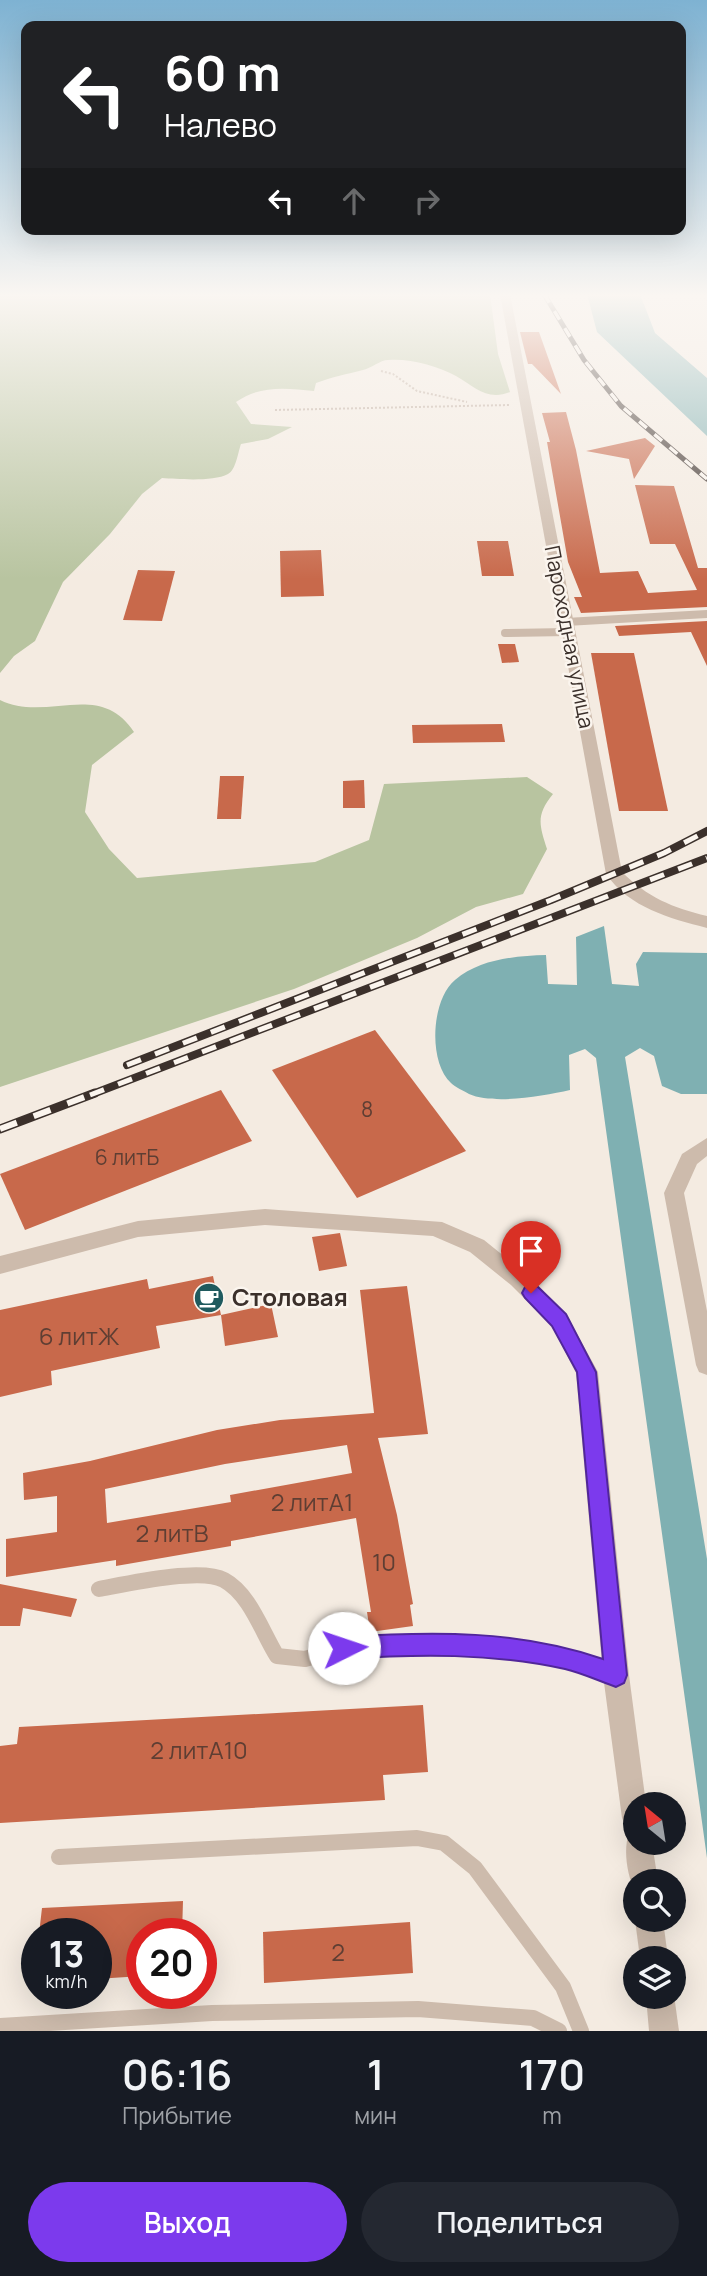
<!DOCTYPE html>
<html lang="ru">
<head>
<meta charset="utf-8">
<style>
	body { margin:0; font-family:Manrope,sans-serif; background:#242831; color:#f1f3f6; height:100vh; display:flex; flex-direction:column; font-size:26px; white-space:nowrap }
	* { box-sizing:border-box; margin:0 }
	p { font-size:23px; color:#9ea1a6 }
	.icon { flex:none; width:38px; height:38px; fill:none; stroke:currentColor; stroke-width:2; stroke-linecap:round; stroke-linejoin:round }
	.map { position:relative; height:2031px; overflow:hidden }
	.sheet { display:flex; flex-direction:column; background:#171b24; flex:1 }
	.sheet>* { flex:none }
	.top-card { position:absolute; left:21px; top:21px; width:665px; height:214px; border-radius:14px; box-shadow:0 7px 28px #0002; background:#202124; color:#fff; overflow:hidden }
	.needle { width:46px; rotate:330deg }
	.fabs { position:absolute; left:623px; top:1792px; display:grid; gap:14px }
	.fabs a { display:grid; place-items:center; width:63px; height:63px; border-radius:50%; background:#171b24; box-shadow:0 7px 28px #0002; font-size:35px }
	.speed { position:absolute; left:21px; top:1918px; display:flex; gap:14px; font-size:35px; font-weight:700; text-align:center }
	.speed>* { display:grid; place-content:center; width:91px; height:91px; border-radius:50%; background:#171b24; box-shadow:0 7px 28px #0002; line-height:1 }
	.speed small { font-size:18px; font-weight:400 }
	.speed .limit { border:10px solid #d22; background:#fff; color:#111 }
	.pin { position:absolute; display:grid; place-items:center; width:60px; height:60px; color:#fff; margin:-72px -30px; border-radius:50% 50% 50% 0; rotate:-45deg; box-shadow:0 0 7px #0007 }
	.pin .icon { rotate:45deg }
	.me { position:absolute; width:77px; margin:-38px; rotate:86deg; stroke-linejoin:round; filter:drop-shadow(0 0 5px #0008) }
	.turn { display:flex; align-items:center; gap:24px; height:147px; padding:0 28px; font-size:32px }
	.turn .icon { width:91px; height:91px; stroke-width:2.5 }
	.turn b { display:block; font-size:49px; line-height:60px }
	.lanes { display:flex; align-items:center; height:66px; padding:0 28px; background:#0003; justify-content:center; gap:35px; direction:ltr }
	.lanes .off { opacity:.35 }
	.eta { display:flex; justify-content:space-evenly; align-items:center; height:119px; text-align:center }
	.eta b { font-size:42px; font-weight:600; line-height:49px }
	.cta { display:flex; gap:14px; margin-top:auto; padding:14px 28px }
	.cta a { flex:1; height:80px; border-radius:42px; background:#7c3aed; color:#fff; font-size:28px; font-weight:600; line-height:80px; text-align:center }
	.cta a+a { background:#242831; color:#f1f3f6 }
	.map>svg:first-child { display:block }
	.green { fill:#b8c4a0 }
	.water { fill:#7fb0b2 }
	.building { fill:#c8694b; fill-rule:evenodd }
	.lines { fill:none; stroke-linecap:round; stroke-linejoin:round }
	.path { stroke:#b9a596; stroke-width:2; stroke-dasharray:2 2; stroke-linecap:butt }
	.service-far1 { stroke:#cdbbac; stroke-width:8 }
	.service { stroke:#cdbbac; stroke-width:16 }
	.minor { fill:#cdbbac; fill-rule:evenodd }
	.rail-far2-casing { stroke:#3b302b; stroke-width:5 }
	.rail-far1-casing { stroke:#3b302b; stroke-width:8 }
	.rail-casing { stroke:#3b302b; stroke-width:9 }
	.rail-far2 { stroke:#fbf5ee; stroke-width:3.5; stroke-dasharray:10; stroke-linecap:butt }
	.rail-far1 { stroke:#fbf5ee; stroke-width:5; stroke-dasharray:15; stroke-linecap:butt }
	.rail { stroke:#fbf5ee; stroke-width:6; stroke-dasharray:18; stroke-linecap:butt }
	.route { fill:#7c3aed; stroke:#51269a; stroke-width:2 }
	.labels { text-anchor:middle; stroke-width:5; stroke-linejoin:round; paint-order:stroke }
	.far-street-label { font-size:21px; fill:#3b302b; stroke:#fbf5ee }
	.number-label { font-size:21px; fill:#5e3e33 }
	.poi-label { font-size:24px; font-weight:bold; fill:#3b302b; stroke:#fbf5ee; text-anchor:start }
	.near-number-label { font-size:24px; fill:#5e3e33 }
</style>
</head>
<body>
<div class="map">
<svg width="707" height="2031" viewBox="0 0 707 2031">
	<rect width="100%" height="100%" fill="#f4ebe1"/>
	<!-- green -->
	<g class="green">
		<path d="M0 294H490L498 354 510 392C487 401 475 387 456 376 438 366 409 358 388 360 380 360 372 368 363 370 347 374 332 377 316 383L314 391C286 388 260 385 236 402L251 424 292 427 268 439 241 444C238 452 236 470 228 474 213 482 178 479 162 478L142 494 110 534 63 582 35 641 14 656 0 673Z"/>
		<path d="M0 700C46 723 100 679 134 732L92 765 85 812 109 849 137 878 315 862 369 840 384 784 527 777 553 794C536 815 539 824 547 849L523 894 476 907 417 938 294 989 0 1087Z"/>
	</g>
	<!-- water -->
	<g class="water">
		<path d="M640 294 655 333 707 378V436L597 332 587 294Z"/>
		<path d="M604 926 612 984 639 986 636 964 643 952 707 953V1094H681L662 1086 654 1056 640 1048 625 1057 707 1559V1858L596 1058 585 1049 569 1055 570 1090C543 1096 494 1105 469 1094 464 1091 455 1087 451 1083 428 1062 431 1000 455 980 480 959 515 956 546 955L548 984 577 985 576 937Z"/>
	</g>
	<!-- building -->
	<g class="building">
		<path d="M520 332H539L561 394 532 364H528Z"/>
		<path d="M566 412 576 450 600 573 638 571 648 593 697 590 675 544H650L635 485 674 486 698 568H707V607L581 613 574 597H582L568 562 547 442H550L542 413Z"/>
		<path d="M645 438 655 446 634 479 629 459 586 451Z"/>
		<path d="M477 541H508L514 576H482Z"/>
		<path d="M321 550 324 596 281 597 280 551Z"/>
		<path d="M138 570 175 571 162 621 123 620Z"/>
		<path d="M707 621V666L691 632 619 636 615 626Z"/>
		<path d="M498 644H515L519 662 502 663Z"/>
		<path d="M591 653H634L668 811H619Z"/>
		<path d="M502 724 505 742 413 743 412 725Z"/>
		<path d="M220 776H244L241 819H217Z"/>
		<path d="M364 780 365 808H343V781Z"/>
		<path d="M375 1030 466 1151 357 1198 272 1070Z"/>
		<path d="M221 1090 252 1141 25 1230 0 1174Z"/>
		<path d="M340 1233 347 1266 319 1271 312 1237Z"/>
		<path d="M213 1276 221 1315 156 1326 160 1348 51 1371 52 1385 0 1397V1310L147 1279 149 1289Z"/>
		<path d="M407 1286 428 1434 378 1438 397 1515 413 1604 410 1605 413 1626 370 1632 367 1612H371L356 1518 231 1541V1546L116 1566V1560L6 1577V1539L57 1532V1496L24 1500 23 1473 90 1461 217 1430 280 1420 374 1413 360 1290ZM347 1445 352 1473 230 1495 231 1502 107 1523 105 1489 225 1464Z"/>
		<path d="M271 1304 278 1337 225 1346 221 1315Z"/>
		<path d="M0 1584 77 1599 71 1617 23 1608 20 1626H0Z"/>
		<path d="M423 1705 428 1772 383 1775 385 1800 0 1823V1746L17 1744 19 1727Z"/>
		<path d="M183 1901 182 1934H142V1976L96 1979V1934H39L42 1908Z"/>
		<path d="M410 1922 413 1973 264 1983 263 1932Z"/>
	</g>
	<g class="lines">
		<!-- path -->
		<g class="path">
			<path d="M381 371 393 374 417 391 467 402"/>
			<path d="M275 410 510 405"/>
		</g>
		<!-- service-far1 -->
		<g class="service-far1">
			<path d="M566 622 707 614"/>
			<path d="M505 633 568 632"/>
		</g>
		<!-- service -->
		<g class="service">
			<path d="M99 1589C126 1584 201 1567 224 1580 250 1594 262 1632 277 1656L305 1659 344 1648 472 1644 566 1658 613 1674"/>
			<path d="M59 1857 417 1838 444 1843 475 1868 563 1987 581 2031"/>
			<path d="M0 2026 212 2013 418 2009 533 2018 559 2031"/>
		</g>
		<!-- minor -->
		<g class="minor">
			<path d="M500 294H510L622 872C647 897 673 908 707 916V928C669 918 630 908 606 874Z"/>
			<path d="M707 1138V1156L697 1164 684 1193 707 1311V1375L699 1372 696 1365 664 1193 682 1154Z"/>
			<path d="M265 1209 442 1222 484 1240 525 1273 566 1314 598 1372 629 1675 646 1804H635V1843H652L658 1881H635V1891C627 1876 623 1849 629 1833L635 1831 626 1827 622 1818 603 1675 576 1373 552 1326 511 1285 470 1252 433 1236 265 1225 138 1237 0 1274V1256L138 1221Z"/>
			<path d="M635 1920H663L668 1958H640Z"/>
			<path d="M674 1995 679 2031H649L646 1997Z"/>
		</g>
		<!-- rail-far2 casing -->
		<g class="rail-far2-casing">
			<path id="rail-far2" d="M544 294 584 360 621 406 707 479"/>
		</g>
		<!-- rail-far1 casing -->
		<g class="rail-far1-casing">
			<g id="rail-far1">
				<path d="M127 1065 551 900 664 853 707 831"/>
				<path d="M90 1095 707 858"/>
			</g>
		</g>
		<!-- rail casing -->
		<g class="rail-casing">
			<path id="rail" d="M0 1129 95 1093"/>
		</g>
		<!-- rail-far2 -->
		<use href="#rail-far2" class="rail-far2"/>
		<!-- rail-far1 -->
		<use href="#rail-far1" class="rail-far1"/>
		<!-- rail -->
		<use href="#rail" class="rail"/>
	</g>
	<!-- sky -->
	<linearGradient id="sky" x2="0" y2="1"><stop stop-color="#7eb2d2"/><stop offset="0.51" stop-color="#faf6f2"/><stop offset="1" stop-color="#faf6f2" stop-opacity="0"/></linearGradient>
	<rect width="707" height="579" fill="url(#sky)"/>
	<!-- route -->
	<path class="route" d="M531 1285 538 1287 566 1314 596 1372 627 1675 624 1683 616 1687C599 1681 582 1673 565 1669 491 1653 419 1654 344 1659L336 1656 333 1648 336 1640 344 1637C433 1631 519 1630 603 1659L577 1372 552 1326 525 1298 522 1293 525 1287Z"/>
	<!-- icons -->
	<defs>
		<g id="cafe-disc" transform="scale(1.575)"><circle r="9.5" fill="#1f5a5e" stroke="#fbf5ee"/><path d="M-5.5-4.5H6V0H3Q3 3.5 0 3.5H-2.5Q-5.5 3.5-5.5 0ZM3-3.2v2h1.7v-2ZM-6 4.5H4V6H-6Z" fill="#fff"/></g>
	</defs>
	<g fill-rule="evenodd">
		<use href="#cafe-disc" x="209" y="1298"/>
	</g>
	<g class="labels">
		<!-- far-street labels -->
		<g class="far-street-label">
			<text transform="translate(569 637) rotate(79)" y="7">Пароходная улица</text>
		</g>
		<!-- number labels -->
		<g class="number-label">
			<text x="367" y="1117">8</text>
			<text x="127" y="1165">6 литБ</text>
		</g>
		<!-- poi labels -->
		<g class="poi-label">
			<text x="232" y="1306">Столовая</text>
		</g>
		<!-- near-number labels -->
		<g class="near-number-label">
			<text x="79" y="1345">6 литЖ</text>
			<text x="312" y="1511">2 литА1</text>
			<text x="172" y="1542">2 литВ</text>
			<text x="384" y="1571">10</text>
			<text x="199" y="1759">2 литА10</text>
			<text x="338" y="1961">2</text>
		</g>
	</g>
</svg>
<div class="fabs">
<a><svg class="needle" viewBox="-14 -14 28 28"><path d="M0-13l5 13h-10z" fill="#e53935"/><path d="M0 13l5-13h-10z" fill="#9ea1a6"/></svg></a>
<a><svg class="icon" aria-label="search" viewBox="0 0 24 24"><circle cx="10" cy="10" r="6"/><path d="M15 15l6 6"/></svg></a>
<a><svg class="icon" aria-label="layers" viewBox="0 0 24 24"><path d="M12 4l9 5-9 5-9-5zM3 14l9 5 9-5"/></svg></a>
</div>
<div class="speed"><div>13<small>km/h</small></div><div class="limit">20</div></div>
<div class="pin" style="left:531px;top:1293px;background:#d93025"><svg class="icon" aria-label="arrive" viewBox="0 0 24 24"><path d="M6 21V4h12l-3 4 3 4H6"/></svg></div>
<svg class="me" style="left:344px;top:1648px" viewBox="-20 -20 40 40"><circle r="19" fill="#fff"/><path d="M0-13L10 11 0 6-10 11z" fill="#7c3aed"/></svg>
<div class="top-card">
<div class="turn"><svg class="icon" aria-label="left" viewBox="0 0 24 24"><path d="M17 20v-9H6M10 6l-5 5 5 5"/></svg><div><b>60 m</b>Налево</div></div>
<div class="lanes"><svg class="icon" aria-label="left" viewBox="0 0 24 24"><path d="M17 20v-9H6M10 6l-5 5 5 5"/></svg><svg class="icon off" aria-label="ahead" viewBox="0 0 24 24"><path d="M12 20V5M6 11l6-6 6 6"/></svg><svg class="icon off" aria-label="right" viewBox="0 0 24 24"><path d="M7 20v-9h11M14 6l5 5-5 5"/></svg></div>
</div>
</div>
<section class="sheet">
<div class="eta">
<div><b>06:16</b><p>Прибытие</p></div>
<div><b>1</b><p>мин</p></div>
<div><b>170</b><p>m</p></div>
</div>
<div class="cta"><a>Выход</a><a>Поделиться</a></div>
</section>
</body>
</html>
